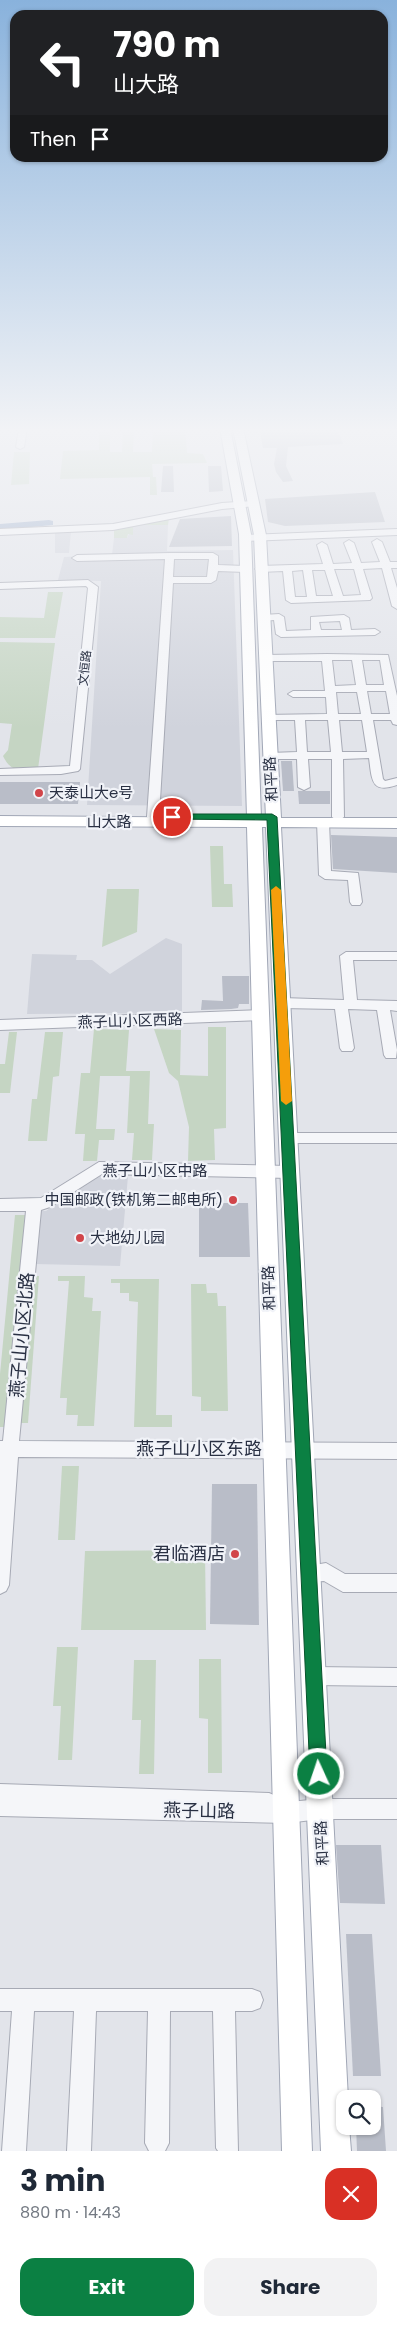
<!DOCTYPE html>
<html lang="en">
<head>
<meta charset="utf-8">
<style>
	body { margin:0; font-family:Poppins,"Noto Sans SC",sans-serif; background:#f2f2f3; color:#1f2937; height:100vh; display:flex; flex-direction:column; font-size:19px; white-space:nowrap }
	* { box-sizing:border-box; margin:0 }
	p { font-size:16px; color:#747a83 }
	.icon { flex:none; width:28px; height:28px; fill:none; stroke:currentColor; stroke-width:2; stroke-linecap:round; stroke-linejoin:round }
	.map { position:relative; height:2151px; overflow:hidden }
	.sheet { display:flex; flex-direction:column; background:#fff; flex:1 }
	.sheet>* { flex:none }
	.hud { position:absolute; left:10px; top:10px; width:378px; height:152px; border-radius:15px; box-shadow:0 1px 4px #0004; background:#202124; color:#fff; overflow:hidden }
	.controls { position:absolute; left:336px; top:2090px; display:grid; gap:10px }
	.controls a { display:grid; place-items:center; width:45px; height:45px; border-radius:10px; background:#fff; box-shadow:0 1px 4px #0004; font-size:25px }
	.pin { position:absolute; display:grid; place-items:center; width:42px; height:42px; color:#fff; margin:-21px; border:2px solid #fff; border-radius:50%; box-shadow:0 1px 5px #0007 }
	.me { position:absolute; width:55px; margin:-28px; rotate:357deg; stroke-linejoin:round; filter:drop-shadow(0 0 4px #0008) }
	.turn { display:flex; align-items:center; gap:18px; height:105px; padding:0 20px; font-size:22px }
	.turn .icon { width:65px; height:65px; stroke-width:2.5 }
	.turn b { display:block; font-size:35px; line-height:42px }
	.then { display:flex; align-items:center; height:48px; padding:0 20px; background:#0003; gap:10px; font-size:19px }
	.round { display:grid; place-items:center; flex:none; width:52px; height:52px; border-radius:15px; background:#f2f2f3 }
	.summary { display:flex; align-items:center; justify-content:space-between; height:85px; padding:0 20px }
	h1 { font-size:30px; font-weight:700; line-height:38px }
	.button { display:flex; gap:10px; margin-top:auto; padding:10px 20px }
	.button a { flex:1; height:58px; border-radius:15px; background:#0b8043; color:#fff; font-size:20px; font-weight:700; line-height:58px; text-align:center }
	.button a+a { background:#f2f2f3; color:#1f2937 }
	.map>svg:first-child { display:block }
	.built { fill:#d0d3dc }
	.green { fill:#c5d5c3 }
	.lines { fill:none; stroke-linecap:round; stroke-linejoin:round }
	.river { fill:#9caecb; fill-rule:evenodd }
	.building { fill:#b9bdc8 }
	.minor-casing { stroke:#a7aab5; stroke-width:2 }
	.major-casing { stroke:#a1a7b6; stroke-width:2 }
	.minor { fill:#f5f6f9; fill-rule:evenodd }
	.major { fill:#fff; fill-rule:evenodd }
	.route { fill:#0b8043; stroke:#07532c }
	.slow { fill:#f59e0b }
	.poi-dot { fill:#d1454a; stroke:#f1f3f8; stroke-width:2 }
	.labels { text-anchor:middle; stroke-width:4.5; stroke-linejoin:round; paint-order:stroke }
	.far-street-label { font-size:12px; fill:#293043; stroke:#f1f3f8 }
	.street-label { font-size:15px; fill:#293043; stroke:#f1f3f8 }
	.poi-label { font-size:15px; fill:#293043; stroke:#f1f3f8; text-anchor:start }
	.near-street-label { font-size:18px; fill:#293043; stroke:#f1f3f8 }
	.near-poi-label { font-size:18px; fill:#293043; stroke:#f1f3f8; text-anchor:end }
</style>
</head>
<body>
<div class="map">
<svg width="397" height="2151" viewBox="0 0 397 2151">
	<rect width="100%" height="100%" fill="#e2e4ea"/>
	<!-- built -->
	<g class="built">
		<path d="M133 525H168L167 551 233 550 242 806 87 805 101 581 58 580 64 557 112 555 114 538H127Z"/>
		<path d="M71 531 69 553H55V532Z"/>
		<path d="M166 938 182 944V1013L27 1014 32 954 77 955 76 960H92L110 974Z"/>
		<path d="M96 1175 128 1176 120 1266 35 1264 40 1211H46Z"/>
	</g>
	<!-- green -->
	<g class="green">
		<path d="M123 428H134L133 452H152L153 428H185L187 453 203 454 207 463 152 464 153 477H156L157 495H150V477L60 479 63 451 99 450V432H110V452H122Z"/>
		<path d="M14 452H30L29 484 11 485Z"/>
		<path d="M169 518 168 525H133V535L128 534 127 538H114V527Z"/>
		<path d="M48 592H63L55 638H0V617L44 618Z"/>
		<path d="M0 642 55 643 38 769C20 769 12 774 3 756L8 750 12 724 0 723Z"/>
		<path d="M210 846H223L224 884H232L233 907H212Z"/>
		<path d="M107 889H139L137 932 102 947Z"/>
		<path d="M208 1027H226V1128L214 1129 215 1160 188 1161 189 1127 178 1081 169 1073 154 1029 181 1030 180 1075 208 1076Z"/>
		<path d="M94 1029 129 1030 126 1071H150L148 1124H154L152 1160H132L134 1133H127L130 1076H100L96 1129H115L114 1140H99L97 1161H83L85 1134H75L81 1073H90Z"/>
		<path d="M9 1032H17L10 1093H0V1064H5Z"/>
		<path d="M45 1032H63L59 1076 53 1077 47 1141H28L32 1099H37Z"/>
		<path d="M15 1215H25L6 1427H0V1374Z"/>
		<path d="M30 1276H39L28 1423H17Z"/>
		<path d="M58 1276H85L84 1297 93 1298 92 1311H101L94 1426H77L78 1415H66L67 1398H60L69 1281H58Z"/>
		<path d="M111 1279H159L156 1415H172V1427H134L138 1302 129 1301V1293H120V1283H111Z"/>
		<path d="M191 1284H206L207 1293H217L218 1306H226L228 1411H201V1397L192 1396Z"/>
		<path d="M62 1466H79L75 1540H58Z"/>
		<path d="M205 1550 206 1630H81L85 1551Z"/>
		<path d="M57 1647H78L72 1760H58L61 1706H53Z"/>
		<path d="M199 1659H221L222 1773H208V1719L199 1718Z"/>
		<path d="M134 1660H156L154 1774H139L141 1720H132Z"/>
	</g>
	<g class="lines">
		<!-- river -->
		<path class="river" d="M49 520 53 521V525L0 530V524Z"/>
	</g>
	<!-- building -->
	<g class="building">
		<path d="M259 428H337L343 444 288 447 286 466 293 481 283 482 276 472 274 464 277 448H263Z"/>
		<path d="M163 466H173L174 492H161Z"/>
		<path d="M208 466H221L223 491 209 492Z"/>
		<path d="M375 492 385 522 285 526 268 522 265 499Z"/>
		<path d="M231 516 232 546 169 547 180 519Z"/>
		<path d="M281 761H292L294 791H283Z"/>
		<path d="M0 782H80L78 804H0Z"/>
		<path d="M298 791H330V804H299Z"/>
		<path d="M331 835 397 837V873L333 869Z"/>
		<path d="M222 976H249V1004H239L238 1008 231 1009 201 1010 202 1000 223 1001Z"/>
		<path d="M199 1203H248L250 1257H199Z"/>
		<path d="M212 1484H257L259 1625 210 1624Z"/>
		<path d="M336 1845H381L385 1904 340 1903Z"/>
		<path d="M346 1934H372L381 2076H353Z"/>
		<path d="M372 2106 383 2107 386 2151H357L356 2126H372Z"/>
	</g>
	<g class="lines">
		<!-- minor casing -->
		<g class="minor-casing">
			<g id="minor">
				<path d="M19 428H27L24 447 20 449 16 447Z"/>
				<path d="M253 501 256 502V506L222 509 113 530 0 535V529L113 524 222 503Z"/>
				<path d="M397 529V535L245 541 240 538 245 535Z"/>
				<path d="M377 539 382 542 390 562H397V568H391L397 588V609L392 606 382 568 363 569 372 598 370 600 291 603 286 600 283 571 260 572 255 569 260 566 323 564 317 545 322 542 327 545 333 564 352 563 344 543 349 540 354 543 361 563 380 562 372 542ZM334 569H354L361 595 343 596ZM303 570 307 597H295L292 571ZM312 570H325L333 596H316Z"/>
				<path d="M170 553H213L218 556V565L245 566 250 569 245 572 218 571 216 580 211 583H173L159 817 153 821 147 817 165 559 77 561 72 558 77 555ZM174 559H209L207 577H173Z"/>
				<path d="M88 580 98 587 80 769 78 771 61 774 0 775V769L70 766 88 588 86 586 0 589V583Z"/>
				<path d="M279 614 284 617 286 631 311 630V617L344 615 349 618 351 630 375 629 380 632 375 635 281 637 276 634 274 620 263 621 258 618 263 615ZM340 621 342 630H321L319 622Z"/>
				<path d="M327 654 388 655 397 696V725L393 724 391 720H373L383 779 385 781 397 778V785C371 794 372 780 369 758L343 759 344 817 338 821 332 817V759H308L310 787 304 790 298 787 297 759H270L265 756 270 753 297 752 295 720H268L263 717 264 715 327 714 326 697H293L288 694 293 691H325L322 661H265L260 658 265 655ZM332 660H352L356 685 335 686ZM362 660H380L384 685H366ZM367 691H386L390 714H371ZM336 692H357L361 714H338ZM305 720H328L331 752H307ZM339 720H362L367 752H342Z"/>
				<path d="M323 818 329 822 331 871 358 873 362 902 360 905H352L350 902 348 880 325 879 319 875 317 822Z"/>
				<path d="M346 952H397V960H353L357 1000 397 1001V1011L390 1010 397 1050 396 1058H386L384 1055 377 1010 348 1009 354 1048 352 1051H342L340 1048 335 1009 282 1008 275 1003 282 998 344 1000 340 956Z"/>
				<path d="M260 1010 267 1015 260 1020 0 1030V1020Z"/>
				<path d="M288 1133H397V1143H288L283 1142 281 1138 283 1134Z"/>
				<path d="M99 1162 290 1166 295 1168 297 1172 295 1176 290 1178 102 1174 50 1207 41 1210 19 1441 397 1443V1459L18 1457 9 1585 6 1591 0 1594V1441H3L26 1211H0V1199L41 1198Z"/>
				<path d="M326 1563 345 1574H397V1592H343L324 1581 309 1582 303 1579 300 1573 303 1567Z"/>
				<path d="M314 1667 397 1668V1686L314 1685 307 1683 305 1676 307 1669Z"/>
				<path d="M0 1784 269 1793 276 1796 279 1803 320 1799H397V1819H320L287 1823 0 1816Z"/>
				<path d="M0 1989H252L260 1992 263 2000 260 2008 252 2011H235L238 2151H218L216 2148 213 2011H170L169 2143 165 2151H149L145 2143 148 2011H96L91 2151H67L74 2011H34L26 2151H2L12 2011H0Z"/>
			</g>
		</g>
		<!-- major casing -->
		<g class="major-casing">
			<path id="major" d="M220 428H230L251 534 261 818H266L254 535 233 428H243L266 535 281 818H397V828L281 827 348 2099H345V2126H349L351 2151H321L266 827H262L312 2151H282L247 827 0 826V816L247 818 239 534Z"/>
		</g>
		<!-- minor -->
		<use href="#minor" class="minor"/>
		<!-- major -->
		<use href="#major" class="major"/>
	</g>
	<!-- sky -->
	<linearGradient id="sky" x2="0" y2="1"><stop stop-color="#89b2dc"/><stop offset="0.59" stop-color="#f2f3f6"/><stop offset="1" stop-color="#f2f3f6" stop-opacity="0"/></linearGradient>
	<rect width="397" height="729" fill="url(#sky)"/>
	<!-- route -->
	<path class="route" d="M172 814H272L277 817 327 1774 324 1780 319 1782 313 1780 310 1774 267 820 168 819V815Z"/>
	<!-- slow -->
	<path class="slow" d="M276 886 281 890 292 1101 286 1105 281 1101 271 890Z"/>
	<!-- markers -->
	<g class="poi-dot">
		<circle cx="39" cy="793" r="5"/>
		<circle cx="233" cy="1200" r="5"/>
		<circle cx="80" cy="1238" r="5"/>
		<circle cx="235" cy="1554" r="5"/>
	</g>
	<g class="labels">
		<!-- far-street labels -->
		<g class="far-street-label">
			<text transform="translate(85 668) rotate(-84)" y="4">文恒路</text>
		</g>
		<!-- street labels -->
		<g class="street-label">
			<text transform="translate(271 779) rotate(-93)" y="5">和平路</text>
			<text x="109" y="827">山大路</text>
			<text transform="translate(130 1021) rotate(-2)" y="5">燕子山小区西路</text>
			<text x="155" y="1176">燕子山小区中路</text>
			<text transform="translate(269 1288) rotate(-92)" y="5">和平路</text>
			<text transform="translate(322 1843) rotate(-93)" y="5">和平路</text>
		</g>
		<!-- poi labels -->
		<g class="poi-label">
			<text x="49" y="798">天泰山大e号</text>
			<text x="223" y="1205" text-anchor="end">中国邮政(铁机第二邮电所)</text>
			<text x="90" y="1243">大地幼儿园</text>
		</g>
		<!-- near-street labels -->
		<g class="near-street-label">
			<text transform="translate(22 1335) rotate(-85)" y="6">燕子山小区北路</text>
			<text x="199" y="1455">燕子山小区东路</text>
			<text transform="translate(199 1811) rotate(1)" y="6">燕子山路</text>
		</g>
		<!-- near-poi labels -->
		<g class="near-poi-label">
			<text x="225" y="1560">君临酒店</text>
		</g>
	</g>
</svg>
<div class="controls">
<a><svg class="icon" aria-label="search" viewBox="0 0 24 24"><circle cx="10" cy="10" r="6"/><path d="M15 15l6 6"/></svg></a>
</div>
<div class="pin" style="left:172px;top:817px;background:#d93025"><svg class="icon" aria-label="arrive" viewBox="0 0 24 24"><path d="M6 21V4h12l-3 4 3 4H6"/></svg></div>
<svg class="me" style="left:319px;top:1774px" viewBox="-20 -20 40 40"><circle r="17" fill="#0b8043" stroke="#fff" stroke-width="3"/><path d="M0-11L8 9 0 5-8 9z" fill="#fff"/></svg>
<div class="hud">
<div class="turn"><svg class="icon" aria-label="left" viewBox="0 0 24 24"><path d="M17 20v-9H6M10 6l-5 5 5 5"/></svg><div><b>790 m</b>山大路</div></div>
<div class="then">Then<svg class="icon" aria-label="arrive" viewBox="0 0 24 24"><path d="M6 21V4h12l-3 4 3 4H6"/></svg></div>
</div>
</div>
<section class="sheet">
<div class="summary"><div><h1>3 min</h1><p>880 m · 14:43</p></div><a class="round" style="background:#d93025;color:#fff"><svg class="icon" aria-label="close" viewBox="0 0 24 24"><path d="M6 6l12 12M18 6L6 18"/></svg></a></div>
<div class="button"><a>Exit</a><a>Share</a></div>
</section>
</body>
</html>
